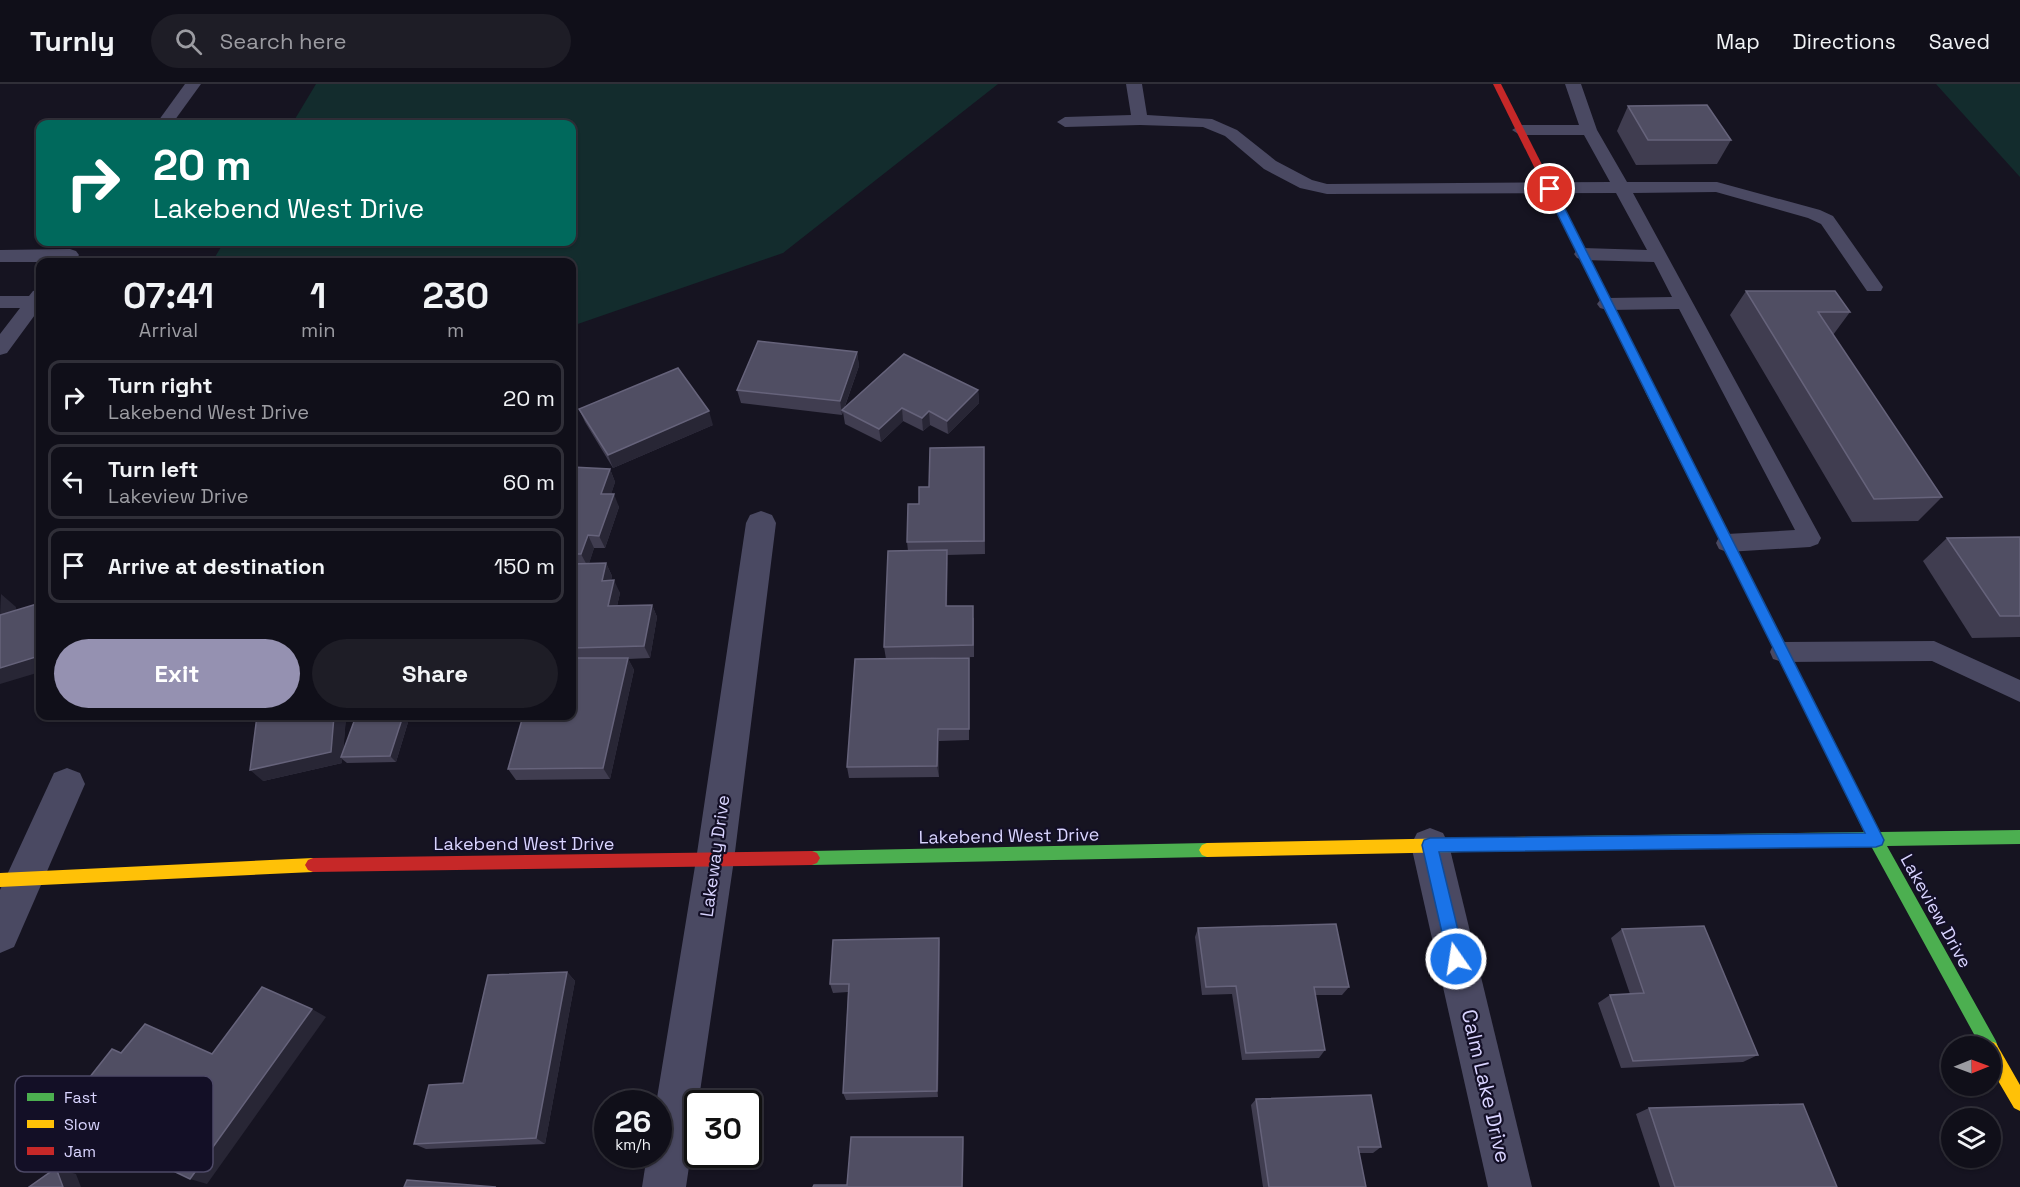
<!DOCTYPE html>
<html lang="en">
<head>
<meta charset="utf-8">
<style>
	body { margin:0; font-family:"Space Grotesk",sans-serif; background:#1e1d26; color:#f1f3f6; height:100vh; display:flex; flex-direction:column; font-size:22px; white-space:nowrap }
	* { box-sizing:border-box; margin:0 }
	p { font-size:20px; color:#9c9ca2 }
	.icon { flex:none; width:33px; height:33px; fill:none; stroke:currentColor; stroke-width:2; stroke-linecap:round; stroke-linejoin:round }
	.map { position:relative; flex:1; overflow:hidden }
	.details { position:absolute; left:36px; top:174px; width:540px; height:462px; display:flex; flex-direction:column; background:#100f19; border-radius:12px; box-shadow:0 2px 4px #0004,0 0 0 2px #302f38 }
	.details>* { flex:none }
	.guide { position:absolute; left:36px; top:36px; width:540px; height:126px; border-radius:12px; box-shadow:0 2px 4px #0004,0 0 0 2px #302f38; background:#00695c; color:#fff; overflow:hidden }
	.needle { width:39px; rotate:89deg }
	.controls { position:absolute; left:1941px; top:952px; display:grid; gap:12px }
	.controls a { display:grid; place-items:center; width:60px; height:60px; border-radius:50%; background:#100f19; box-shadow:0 2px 4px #0004,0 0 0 2px #302f38; font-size:30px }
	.speed { position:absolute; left:594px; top:1006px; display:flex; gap:12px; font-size:30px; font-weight:700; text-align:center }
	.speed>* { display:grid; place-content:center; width:78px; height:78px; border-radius:50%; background:#100f19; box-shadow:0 2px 4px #0004,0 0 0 2px #302f38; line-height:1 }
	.speed small { font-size:15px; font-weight:400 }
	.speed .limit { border:3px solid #111; border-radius:9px; background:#fff; color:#111 }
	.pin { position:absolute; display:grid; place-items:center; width:51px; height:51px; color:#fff; margin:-26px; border:3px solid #fff; border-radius:50%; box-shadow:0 2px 6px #0007 }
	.me { position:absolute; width:66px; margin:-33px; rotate:347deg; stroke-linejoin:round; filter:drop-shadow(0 0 4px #0008) }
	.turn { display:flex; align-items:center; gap:21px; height:126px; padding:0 18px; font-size:27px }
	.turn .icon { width:78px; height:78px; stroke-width:2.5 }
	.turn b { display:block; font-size:42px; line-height:51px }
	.eta { display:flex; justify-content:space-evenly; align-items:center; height:102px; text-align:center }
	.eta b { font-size:36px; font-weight:700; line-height:42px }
	.button { display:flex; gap:12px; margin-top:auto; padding:12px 18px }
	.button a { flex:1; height:69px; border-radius:36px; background:#9591b1; color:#fff; font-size:24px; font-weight:700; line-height:69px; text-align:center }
	.button a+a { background:#1e1d26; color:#f1f3f6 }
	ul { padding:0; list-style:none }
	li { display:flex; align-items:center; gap:18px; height:75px; margin:0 12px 9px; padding:0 6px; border:3px solid #302f38; border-radius:12px }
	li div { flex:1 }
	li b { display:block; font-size:22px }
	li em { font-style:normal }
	header { display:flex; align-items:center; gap:36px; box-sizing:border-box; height:84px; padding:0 30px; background:#100f19; border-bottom:2px solid #302f38 }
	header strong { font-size:28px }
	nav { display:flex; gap:33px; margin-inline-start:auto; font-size:21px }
	.search { width:420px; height:54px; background:#1e1d26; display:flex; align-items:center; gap:15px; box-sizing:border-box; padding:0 21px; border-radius:33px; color:#9c9ca2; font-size:22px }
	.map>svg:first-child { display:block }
	.green { fill:#132c2d }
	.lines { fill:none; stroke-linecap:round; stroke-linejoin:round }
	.lane { fill:#4a4962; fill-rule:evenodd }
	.street { fill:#4a4962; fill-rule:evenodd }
	.fast { fill:#4caf50; fill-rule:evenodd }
	.slow { fill:#ffc107; fill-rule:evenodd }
	.jam { fill:#c62828; fill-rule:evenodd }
	.wall { fill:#403d50 }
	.shaded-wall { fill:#282635 }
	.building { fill:#504e63; stroke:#66637b; stroke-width:1.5 }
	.route { fill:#1a73e8; stroke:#114b97; stroke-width:1.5 }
	.labels { text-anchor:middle; stroke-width:4.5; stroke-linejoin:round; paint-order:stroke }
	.street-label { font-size:18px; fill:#d9d4ff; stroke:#130f26 }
	.near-street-label { font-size:21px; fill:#d9d4ff; stroke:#130f26 }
	.key { fill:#130f26; stroke:#4e4a67; stroke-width:1.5 }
	.key-label { font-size:16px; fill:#d9d4ff }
</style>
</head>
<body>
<header>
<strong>Turnly</strong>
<div class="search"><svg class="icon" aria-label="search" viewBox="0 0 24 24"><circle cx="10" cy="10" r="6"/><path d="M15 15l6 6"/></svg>Search here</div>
<nav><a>Map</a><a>Directions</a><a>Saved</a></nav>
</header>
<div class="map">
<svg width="2020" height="1103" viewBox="0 0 2020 1103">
	<rect width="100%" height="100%" fill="#161421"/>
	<!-- green -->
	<g class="green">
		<path d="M316 0H998L783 169 572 242V178H212L224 158H572V40H292Z"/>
		<path d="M1936 0H2020V93Z"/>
	</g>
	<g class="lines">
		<!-- lane -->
		<g class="lane">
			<path d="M185 0H201L172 40H156Z"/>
			<path d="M1126 0H1142L1147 31 1212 35 1237 46 1276 77 1312 96 1327 100 1610 98 1584 51H1520L1512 46 1520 41H1579L1565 0H1581L1597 46 1627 98H1717L1820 126 1833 132 1883 203 1881 207H1867L1821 140 1808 134 1716 108 1633 109 1821 454 1818 460 1810 463 1727 468 1719 465 1716 459 1719 453 1727 450 1795 446 1679 225 1607 226 1600 224 1597 220 1600 216 1607 214 1672 213 1654 178 1583 176 1577 174 1574 170 1577 166 1583 164 1647 166 1616 109 1327 110 1300 104 1264 85 1225 52 1203 43 1140 41 1065 43 1057 38 1065 33 1131 31Z"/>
			<path d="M70 165 76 167 79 171 74 178H0V166Z"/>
			<path d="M40 205V224L7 269 0 271V250L20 224H0V212H29L33 207Z"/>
			<path d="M1934 557 2020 596V618L1932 577 1782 578 1773 575 1770 568 1773 561 1782 558Z"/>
		</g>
		<!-- street -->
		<g class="street">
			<path d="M761 427 772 431 776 439 734 776 686 1103H642L647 1071H658V1020H656L696 776 746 439 750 431Z"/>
			<path d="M67 684 80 689 85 700 14 863 0 869V806L54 689Z"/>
			<path d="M1430 744 1443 749 1449 761 1532 1103H1488L1411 761 1417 749Z"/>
		</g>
		<!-- fast -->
		<g class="fast">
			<path d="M1827 651 1832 653 1880 748 2020 746V760L1887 762 1996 957 1998 963 1996 969 1990 971V963H1981L1871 762 1570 766 1565 764 1562 759 1565 754 1570 752 1864 748 1820 657 1822 653Z"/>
			<path d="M1207 759 1212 761 1215 766 1212 771 1207 773 812 781 807 779 804 774 807 769 812 767Z"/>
		</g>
		<!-- slow -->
		<g class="slow">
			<path d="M1651 303 1657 307 1832 653 1834 657 1832 661 1827 663 1822 661 1645 307Z"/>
			<path d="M1570 752 1575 754 1578 759 1575 764 1570 766 1207 773 1202 771 1199 766 1202 761 1207 759Z"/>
			<path d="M313 774 318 776 321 781 318 786 313 788 0 803V789Z"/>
			<path d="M1990 957 1996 959 2020 1001V1027L2014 1024 1990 983V963H1982L1984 959Z"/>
		</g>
		<!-- jam -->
		<g class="jam">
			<path d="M1493 0H1501L1657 307 1655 310H1647L1645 307Z"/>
			<path d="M812 767 817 769 820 774 817 779 812 781 313 788 308 786 305 781 308 776 313 774Z"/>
		</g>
	</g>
	<!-- wall -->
	<g class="wall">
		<path d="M1628 22 1731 56 1717 80 1636 81 1617 47Z"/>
		<path d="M1746 207 1850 228 1833 251 1942 413 1918 437 1852 438 1730 231Z"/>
		<path d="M857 268 859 282 844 325 978 306 979 319 948 350 930 341 923 347 903 337 881 358 845 340 843 328 842 331 741 319 737 306Z"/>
		<path d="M579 325 713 341 613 384 585 338Z"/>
		<path d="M984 363 985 470 947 471V522L974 534V573L892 575 969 586V656L939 657V693L849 694 847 683 886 575 884 563 908 467 907 458 919 420 929 403Z"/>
		<path d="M572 383 610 385 615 398 611 410 619 423 605 464H594L589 479H606L612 492 611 496 620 509 617 522 652 521 657 533 650 574 628 575 634 586 610 695 516 696 508 685 572 632Z"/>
		<path d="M2020 453V553L1972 554 1923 477 1947 454Z"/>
		<path d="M257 632H346L343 668 356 632H406L409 635 396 678 347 679 342 675V679L263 697Z"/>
		<path d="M1198 844 1349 903 1342 911H1315L1325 966 1319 974 1242 976 1232 910 1202 911 1195 853Z"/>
		<path d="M1622 845 1758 971 1743 978 1621 984 1598 919 1610 911 1630 910 1611 854Z"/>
		<path d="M939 854 940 863 938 1013 846 1016 843 1009 848 908 833 909 830 900Z"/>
		<path d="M567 888 575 897 545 1060 426 1065 414 1060 463 999Z"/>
		<path d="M1256 1015 1381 1063 1373 1069H1359L1366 1103H1263L1251 1021Z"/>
		<path d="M1649 1024 1837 1103H1660L1636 1030Z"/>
	</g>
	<!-- shaded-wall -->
	<g class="shaded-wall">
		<path d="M857 268 859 282 843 327 842 326V331L840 317Z"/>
		<path d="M978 306 979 319 948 350 947 337Z"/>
		<path d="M902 324 903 337 881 358 879 345Z"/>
		<path d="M709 327 713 341 613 384 608 371Z"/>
		<path d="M929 327 930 341 923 347 922 334Z"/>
		<path d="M610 385 615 398 607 423 601 410Z"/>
		<path d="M614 410 619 423 605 464 599 452Z"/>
		<path d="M588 451 594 464 588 483 581 470Z"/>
		<path d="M947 466 948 479 947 534 946 522Z"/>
		<path d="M606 479 612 492 608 509 602 497Z"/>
		<path d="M614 496 620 509 614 535 608 522Z"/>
		<path d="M1 510 16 523 15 544 0 532Z"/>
		<path d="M652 521 657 533 650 574 644 562Z"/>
		<path d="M40 562V588L0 600V584Z"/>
		<path d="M628 574 634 586 610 695 603 684Z"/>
		<path d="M334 632H346L343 673H341L342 675V679L263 697 250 686Z"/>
		<path d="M403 632H406L409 635 396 678 390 672Z"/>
		<path d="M938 645 939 657V693L937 682Z"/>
		<path d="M939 854 940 863 938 1013 937 1007Z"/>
		<path d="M567 888 575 897 545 1060 536 1054Z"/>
		<path d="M312 925 326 933 207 1100 190 1095Z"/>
		<path d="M963 1053 964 1059 963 1103H962Z"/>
		<path d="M56 1084 76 1090 81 1103H63Z"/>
	</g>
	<!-- building -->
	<g class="building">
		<path d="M1707 21 1731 56H1648L1628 22Z"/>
		<path d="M1746 207H1835L1850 228H1818L1942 413 1874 415Z"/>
		<path d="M758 257 857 268 840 317 737 306Z"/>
		<path d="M904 270 978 306 947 337 929 327 922 334 902 324 879 345 842 326Z"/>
		<path d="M678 284 709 327 608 371 579 325Z"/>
		<path d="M984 363V457L907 458 908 420H919V403H929L930 364Z"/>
		<path d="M572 383 610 385 601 410H614L599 452 588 451 581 470H572Z"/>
		<path d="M2020 453V532H2000L1947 454Z"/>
		<path d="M947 466 946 522H973V561L884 563 888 467Z"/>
		<path d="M606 479 602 497 614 496 608 522 652 521 644 562 572 564V480Z"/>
		<path d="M40 519V563L39 572 0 584V531Z"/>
		<path d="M572 574H628L603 684 508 685 523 632H572Z"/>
		<path d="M969 574V645H938L937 682 847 683 855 575Z"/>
		<path d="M257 632H334L331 668 250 686Z"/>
		<path d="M356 632H403L390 672 341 673Z"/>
		<path d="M1336 840 1349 903H1314L1325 966 1246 969 1236 902 1206 903 1198 844Z"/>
		<path d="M1704 842 1758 971 1633 977 1610 911 1644 909 1622 845Z"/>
		<path d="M939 854 937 1007 843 1009 849 900H830L833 856Z"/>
		<path d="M567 888 536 1054 414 1060 429 1001 463 999 488 891Z"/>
		<path d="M262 903 312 925 190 1095 59 1032 112 965 121 969 145 940 212 970Z"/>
		<path d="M1371 1011 1381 1063H1358L1366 1103H1269L1256 1015Z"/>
		<path d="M1803 1020 1837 1103H1675L1649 1024Z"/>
		<path d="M851 1053H963L962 1103H813L814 1101H847Z"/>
		<path d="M56 1084 63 1103H29Z"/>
		<path d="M407 1096 496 1103H404Z"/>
	</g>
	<!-- route -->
	<path class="route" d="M1550 102 1555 105 1884 756 1882 761 1876 763 1439 768 1465 875 1462 881 1456 883 1451 881 1448 875 1422 761 1424 756 1430 754 1865 749 1545 105Z"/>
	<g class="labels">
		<!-- street labels -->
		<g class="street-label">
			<text transform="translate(1009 752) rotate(-1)" y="6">Lakebend West Drive</text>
			<text x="524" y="766">Lakebend West Drive</text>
			<text transform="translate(715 772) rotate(-82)" y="6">Lakeway Drive</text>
			<text transform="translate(1936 827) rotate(61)" y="6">Lakeview Drive</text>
		</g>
		<!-- near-street labels -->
		<g class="near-street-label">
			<text transform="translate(1486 1002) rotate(77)" y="7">Calm Lake Drive</text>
		</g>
	</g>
	<!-- legend -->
	<rect x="15" y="992" width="198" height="96" rx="9" class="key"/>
	<rect x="27" y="1009" width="27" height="8" fill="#4caf50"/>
	<rect x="27" y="1036" width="27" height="8" fill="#ffc107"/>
	<rect x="27" y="1063" width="27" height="8" fill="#c62828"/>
	<g class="key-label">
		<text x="64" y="1019">Fast</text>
		<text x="64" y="1046">Slow</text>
		<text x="64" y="1073">Jam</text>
	</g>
</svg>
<div class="controls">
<a><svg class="needle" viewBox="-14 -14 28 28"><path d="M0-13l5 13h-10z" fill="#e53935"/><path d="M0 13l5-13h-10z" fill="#9c9ca2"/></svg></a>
<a><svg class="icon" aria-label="layers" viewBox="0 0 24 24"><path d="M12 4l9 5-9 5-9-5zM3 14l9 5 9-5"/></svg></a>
</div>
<div class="speed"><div>26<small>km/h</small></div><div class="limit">30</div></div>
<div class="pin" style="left:1550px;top:105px;background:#d93025"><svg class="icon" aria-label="arrive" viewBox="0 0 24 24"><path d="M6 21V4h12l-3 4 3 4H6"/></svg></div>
<svg class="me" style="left:1456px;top:875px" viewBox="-20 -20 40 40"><circle r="17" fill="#1a73e8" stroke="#fff" stroke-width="3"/><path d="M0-11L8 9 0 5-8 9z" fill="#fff"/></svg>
<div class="guide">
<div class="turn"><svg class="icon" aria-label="right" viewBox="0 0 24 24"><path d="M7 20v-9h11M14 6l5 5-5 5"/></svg><div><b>20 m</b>Lakebend West Drive</div></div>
</div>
<section class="details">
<div class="eta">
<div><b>07:41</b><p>Arrival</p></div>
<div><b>1</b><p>min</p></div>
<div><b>230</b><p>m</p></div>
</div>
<ul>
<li><svg class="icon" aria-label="right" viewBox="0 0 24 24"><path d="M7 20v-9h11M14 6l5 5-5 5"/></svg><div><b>Turn right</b><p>Lakebend West Drive</p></div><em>20 m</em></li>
<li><svg class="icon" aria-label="left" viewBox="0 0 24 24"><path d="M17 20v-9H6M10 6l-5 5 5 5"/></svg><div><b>Turn left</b><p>Lakeview Drive</p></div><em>60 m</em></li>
<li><svg class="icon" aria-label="arrive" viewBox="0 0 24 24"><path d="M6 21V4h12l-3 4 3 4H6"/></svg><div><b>Arrive at destination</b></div><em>150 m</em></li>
</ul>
<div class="button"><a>Exit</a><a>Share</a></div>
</section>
</div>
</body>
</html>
